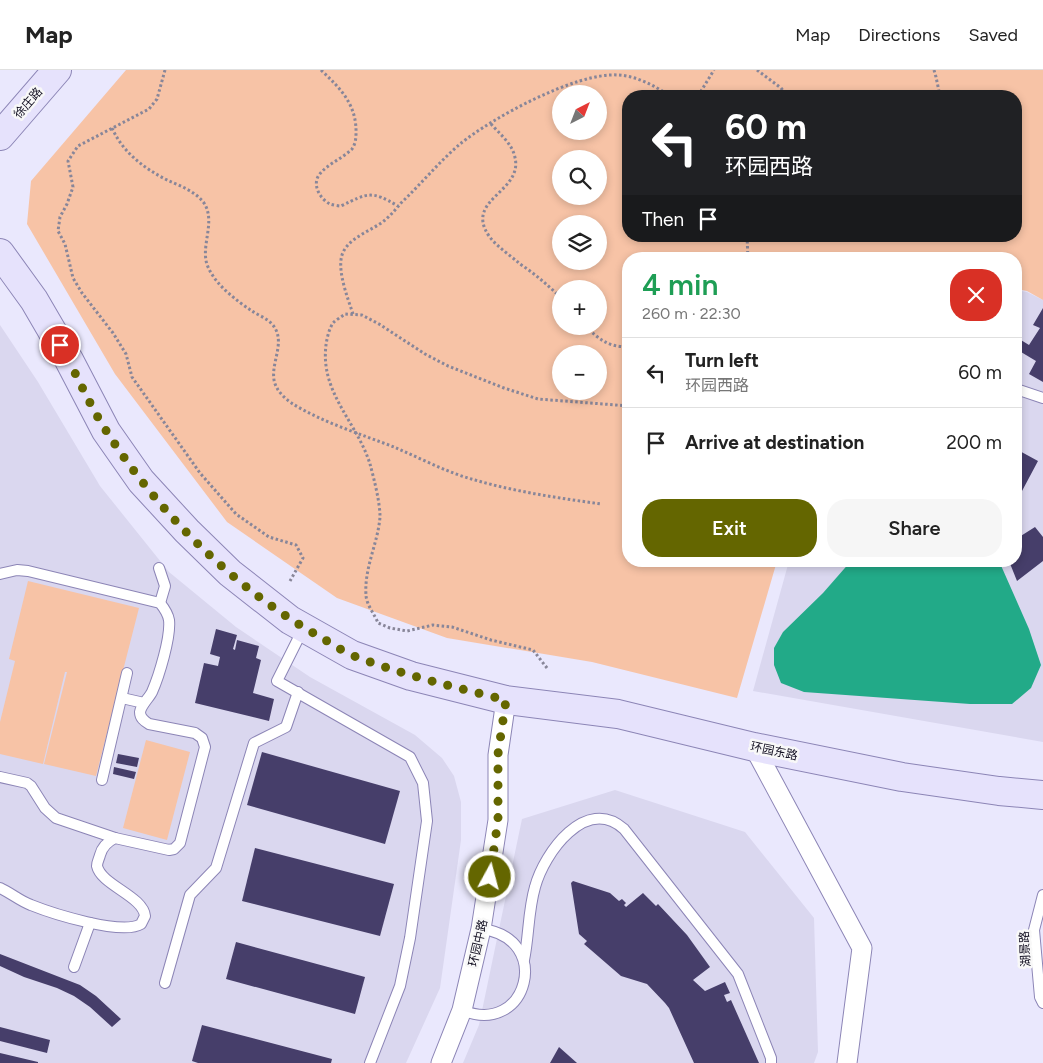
<!DOCTYPE html>
<html lang="en">
<head>
<meta charset="utf-8">
<style>
	body { margin:0; font-family:Figtree,"Noto Sans SC",sans-serif; background:#f6f6f6; color:#222; height:100vh; display:flex; flex-direction:column; font-size:19px; white-space:nowrap }
	* { box-sizing:border-box; margin:0 }
	p { font-size:16px; color:#767676 }
	.icon { flex:none; width:28px; height:28px; fill:none; stroke:currentColor; stroke-width:2; stroke-linecap:round; stroke-linejoin:round }
	.map { position:relative; flex:1; overflow:hidden }
	.details { position:absolute; left:622px; top:182px; width:400px; height:315px; display:flex; flex-direction:column; background:#fff; border-radius:20px; box-shadow:0 2px 8px #0003 }
	.details>* { flex:none }
	.banner { position:absolute; left:622px; top:20px; width:400px; height:152px; border-radius:20px; box-shadow:0 2px 8px #0003; background:#202124; color:#fff; overflow:hidden }
	.needle { width:32px; rotate:42deg }
	.buttons { position:absolute; left:552px; top:15px; display:grid; gap:10px }
	.buttons a { display:grid; place-items:center; width:55px; height:55px; border-radius:50%; background:#fff; box-shadow:0 2px 8px #0003; font-size:25px }
	.pin { position:absolute; display:grid; place-items:center; width:42px; height:42px; color:#fff; margin:-21px; border:2px solid #fff; border-radius:50%; box-shadow:0 1px 5px #0007 }
	.me { position:absolute; width:55px; margin:-28px; rotate:7deg; stroke-linejoin:round; filter:drop-shadow(0 0 4px #0008) }
	.turn { display:flex; align-items:center; gap:18px; height:105px; padding:0 20px; font-size:22px }
	.turn .icon { width:65px; height:65px; stroke-width:2.5 }
	.turn b { display:block; font-size:35px; line-height:42px }
	.then { display:flex; align-items:center; height:48px; padding:0 20px; background:#0003; gap:10px; font-size:19px }
	.round { display:grid; place-items:center; flex:none; width:52px; height:52px; border-radius:20px; background:#f6f6f6 }
	.overview { display:flex; align-items:center; justify-content:space-between; height:85px; padding:0 20px }
	h1 { font-size:30px; font-weight:600; line-height:38px; color:#1e9e55 }
	.button { display:flex; gap:10px; margin-top:auto; padding:10px 20px }
	.button a { flex:1; height:58px; border-radius:20px; background:#646600; color:#fff; font-size:20px; font-weight:600; line-height:58px; text-align:center }
	.button a+a { background:#f6f6f6; color:#222 }
	ul { padding:0; list-style:none }
	li { display:flex; align-items:center; gap:15px; height:70px; padding:0 20px; border-top:1px solid #e0e0e0 }
	li div { flex:1 }
	li b { display:block; font-size:19px }
	li em { font-style:normal }
	header { display:flex; align-items:center; gap:30px; box-sizing:border-box; height:70px; padding:0 25px; background:#fff; border-bottom:1px solid #e0e0e0 }
	header strong { font-size:24px }
	nav { display:flex; gap:28px; margin-inline-start:auto; font-size:18px }
	.map>svg:first-child { display:block }
	.built { fill:#dad7ef }
	.green { fill:#f7c3a6; fill-rule:evenodd }
	.water { fill:#2a8 }
	.building { fill:#463e6a }
	.lines { fill:none; stroke-linecap:round; stroke-linejoin:round }
	.lane-casing { stroke:#8c85b6; stroke-width:12 }
	.street-casing { stroke:#8c85b6; stroke-width:21 }
	.secondary-casing { stroke:#8c85b6; stroke-width:30 }
	.path { stroke:#888699; stroke-width:3; stroke-dasharray:2.5 2.5; stroke-linecap:butt }
	.lane { stroke:#fff; stroke-width:10 }
	.street { stroke:#fff; stroke-width:19 }
	.secondary { stroke:#e6e2fc; stroke-width:28 }
	.route { stroke:#646600; stroke-width:9; stroke-dasharray:0 16.2 }
	.labels { text-anchor:middle; stroke-width:5; stroke-linejoin:round; paint-order:stroke }
	.street-label { font-size:12px; fill:#131022; stroke:#f8f8f8 }
</style>
</head>
<body>
<header>
<strong>Map</strong>
<nav><a>Map</a><a>Directions</a><a>Saved</a></nav>
</header>
<div class="map">
<svg width="1043" height="993" viewBox="0 0 1043 993">
	<rect width="100%" height="100%" fill="#eae8fd"/>
	<!-- built -->
	<g class="built">
		<path d="M1016 220 1027 222 1043 230V672L753 621 789 491H1016Z"/>
		<path d="M0 255 38 312 100 416 169 502 236 557 310 607 415 665 442 688 454 706 461 732V770L440 918 406 993H0Z"/>
		<path d="M615 720 745 762 814 848 818 982 814 993H463L479 955 522 749Z"/>
	</g>
	<!-- green -->
	<g class="green">
		<path d="M126 0H1043V230L1027 221 1016 219V189H629V491H777L737 628 592 592 447 568 337 528 227 452 115 304 27 154 31 111ZM561 24H599V61H561ZM629 26H1016V166H629ZM561 89H599V126H561ZM561 154H599V191H561ZM561 219H599V256H561ZM561 284H599V321H561Z"/>
		<path d="M28 511 139 538 96 706 44 694 67 602H65L43 694 0 684V652L15 591 9 589Z"/>
		<path d="M146 670 190 682 167 770 123 758Z"/>
	</g>
	<!-- water -->
	<path class="water" d="M851 491H999L1029 559 1041 595 1031 618 1012 634H970L804 622 781 613 774 595V578L783 562 823 523Z"/>
	<!-- building -->
	<g class="building">
		<path d="M1043 238V312L1029 304 1036 291 1016 279V267L1029 275 1040 258 1033 255Z"/>
		<path d="M1016 254 1022 257 1016 266Z"/>
		<path d="M1016 379 1038 391 1022 421 1018 419 1016 422Z"/>
		<path d="M1035 457 1043 467V491L1017 511 1009 491H1016V469Z"/>
		<path d="M216 559 237 565 233 579 235 580 237 570 259 576 256 588 261 590 253 623 274 629 269 651 195 633 204 593 218 596 220 587 210 584Z"/>
		<path d="M262 682 400 721 385 774 247 735Z"/>
		<path d="M118 684 139 688 137 697 116 693Z"/>
		<path d="M114 697 136 702 134 709 113 704Z"/>
		<path d="M255 778 394 814 380 866 242 831Z"/>
		<path d="M573 811 610 823 619 831 622 829 626 833 624 835 626 837 643 823 656 836 658 834 687 865 710 897 693 910 705 921 725 912 730 923 724 925 727 932 731 930 759 993H694L669 938 665 933 647 914 621 906 584 874 587 871 579 864 571 813Z"/>
		<path d="M236 872 365 907 355 944 226 909Z"/>
		<path d="M0 884 80 915 96 926 121 949 112 957 90 937 74 926 57 918 24 907 0 896Z"/>
		<path d="M202 955 332 989 331 993H198L192 991Z"/>
		<path d="M0 957 50 970 47 983 0 971Z"/>
		<path d="M559 977 577 993H550Z"/>
		<path d="M0 983 38 992V993H0Z"/>
	</g>
	<g class="lines">
		<!-- lane casing -->
		<g class="lane-casing">
			<g id="lane">
				<path d="M1016 319 1043 328"/>
				<path d="M159 498 165 516 160 533"/>
				<path d="M0 504 17 500 28 501 160 533C164 538 168 544 169 550 171 567 159 606 152 622 149 628 141 635 140 642 140 648 144 651 149 654L195 663 202 668 205 677 180 773 174 779 169 780 115 768C107 772 102 777 100 785 99 789 97 792 97 796 101 815 143 826 145 846L141 854C122 866 51 843 31 835 20 831 11 823 0 818"/>
				<path d="M303 559 277 611 410 687 423 713 427 751 410 868 400 916 370 993"/>
				<path d="M122 628 144 633"/>
				<path d="M0 707 27 713 31 716 45 738 56 748 115 768"/>
				<path d="M102 710 127 603"/>
				<path d="M1043 825 1034 860 1040 927 1043 933"/>
				<path d="M524 890C529 866 528 841 535 817 544 783 586 725 624 759L738 904 771 988V993"/>
				<path d="M74 897 90 853"/>
				<path d="M165 913 190 825 216 798 254 673 286 657 298 622"/>
				<path d="M462 940C528 968 554 867 481 859"/>
			</g>
		</g>
		<!-- street casing -->
		<g class="street-casing">
			<g id="street">
				<path d="M754 677 862 878 847 993"/>
				<path d="M441 993 462 940 481 859 498 750V685L506 630"/>
			</g>
		</g>
		<!-- secondary casing -->
		<g class="secondary-casing">
			<g id="secondary">
				<path d="M0 66 57 0"/>
				<path d="M0 183 34 230 69 290 106 361 141 411 187 461 230 503 290 550 352 585 411 606 506 630 618 644 754 677 902 707 999 721 1043 725"/>
			</g>
		</g>
		<!-- path -->
		<g class="path">
			<path d="M165 0 157 29 149 39 78 76 68 91 73 117 67 134 60 147 58 161 65 174 73 208 82 223 113 263 126 284 132 307 200 403 236 444 269 467 296 475 303 488 290 511"/>
			<path d="M321 0C341 19 357 35 356 64 356 69 355 75 352 79 342 89 327 94 319 105 312 115 320 129 330 134 333 135 338 136 341 136 368 123 371 120 398 136"/>
			<path d="M757 0 781 18 787 26"/>
			<path d="M934 0 936 7 940 26"/>
			<path d="M698 26 714 0"/>
			<path d="M491 54C498 62 511 73 514 84 527 122 463 128 489 166 497 177 510 185 520 194 535 204 548 215 561 228"/>
			<path d="M112 58C123 83 145 99 169 111 181 116 196 122 204 133 217 153 198 179 209 199 217 216 237 231 252 241 258 245 266 248 271 253 290 272 265 298 277 318 280 324 288 331 293 334 322 352 363 365 394 377 420 388 448 403 475 410 516 422 559 428 601 434"/>
			<path d="M747 166 748 189"/>
			<path d="M353 244C348 229 337 201 342 185 348 167 372 161 385 150 391 145 396 139 401 133 421 114 439 92 460 74 492 48 576 2 618 5 637 6 655 16 670 26"/>
			<path d="M585 256C600 270 608 277 629 277"/>
			<path d="M547 598 533 580 491 570 452 557 433 555 407 561 390 558 378 553C375 545 366 534 366 525 364 498 378 473 380 447 380 432 374 409 370 394 357 352 320 323 326 275 327 268 329 259 333 253 336 250 341 247 345 244L362 245 379 254 425 284 448 296 504 318 538 329 629 336"/>
		</g>
		<!-- lane -->
		<use href="#lane" class="lane"/>
		<!-- street -->
		<use href="#street" class="street"/>
		<!-- secondary -->
		<use href="#secondary" class="secondary"/>
	</g>
	<g class="lines">
		<!-- route -->
		<path class="route" d="M60 275C77 304 89 335 107 362 159 444 238 522 324 569 333 575 343 581 354 586 403 605 454 617 506 630L498 684V750L490 807"/>
	</g>
	<g class="labels">
		<!-- street labels -->
		<g class="street-label">
			<text transform="translate(28 33) rotate(-49)" y="4">徐庄路</text>
			<text transform="translate(774 681) rotate(12)" y="4">环园东路</text>
			<text transform="translate(478 873) rotate(-77)" y="4">环园中路</text>
			<text transform="translate(1025 879) rotate(-93)" y="4">湖景路</text>
		</g>
	</g>
</svg>
<div class="buttons">
<a><svg class="needle" viewBox="-14 -14 28 28"><path d="M0-13l5 13h-10z" fill="#e53935"/><path d="M0 13l5-13h-10z" fill="#767676"/></svg></a>
<a><svg class="icon" aria-label="search" viewBox="0 0 24 24"><circle cx="10" cy="10" r="6"/><path d="M15 15l6 6"/></svg></a>
<a><svg class="icon" aria-label="layers" viewBox="0 0 24 24"><path d="M12 4l9 5-9 5-9-5zM3 14l9 5 9-5"/></svg></a>
<a>+</a>
<a>−</a>
</div>
<div class="pin" style="left:60px;top:275px;background:#d93025"><svg class="icon" aria-label="arrive" viewBox="0 0 24 24"><path d="M6 21V4h12l-3 4 3 4H6"/></svg></div>
<svg class="me" style="left:490px;top:807px" viewBox="-20 -20 40 40"><circle r="17" fill="#646600" stroke="#fff" stroke-width="3"/><path d="M0-11L8 9 0 5-8 9z" fill="#fff"/></svg>
<div class="banner">
<div class="turn"><svg class="icon" aria-label="left" viewBox="0 0 24 24"><path d="M17 20v-9H6M10 6l-5 5 5 5"/></svg><div><b>60 m</b>环园西路</div></div>
<div class="then">Then<svg class="icon" aria-label="arrive" viewBox="0 0 24 24"><path d="M6 21V4h12l-3 4 3 4H6"/></svg></div>
</div>
<section class="details">
<div class="overview"><div><h1>4 min</h1><p>260 m · 22:30</p></div><a class="round" style="background:#d93025;color:#fff"><svg class="icon" aria-label="close" viewBox="0 0 24 24"><path d="M6 6l12 12M18 6L6 18"/></svg></a></div>
<ul>
<li><svg class="icon" aria-label="left" viewBox="0 0 24 24"><path d="M17 20v-9H6M10 6l-5 5 5 5"/></svg><div><b>Turn left</b><p>环园西路</p></div><em>60 m</em></li>
<li><svg class="icon" aria-label="arrive" viewBox="0 0 24 24"><path d="M6 21V4h12l-3 4 3 4H6"/></svg><div><b>Arrive at destination</b></div><em>200 m</em></li>
</ul>
<div class="button"><a>Exit</a><a>Share</a></div>
</section>
</div>
</body>
</html>
